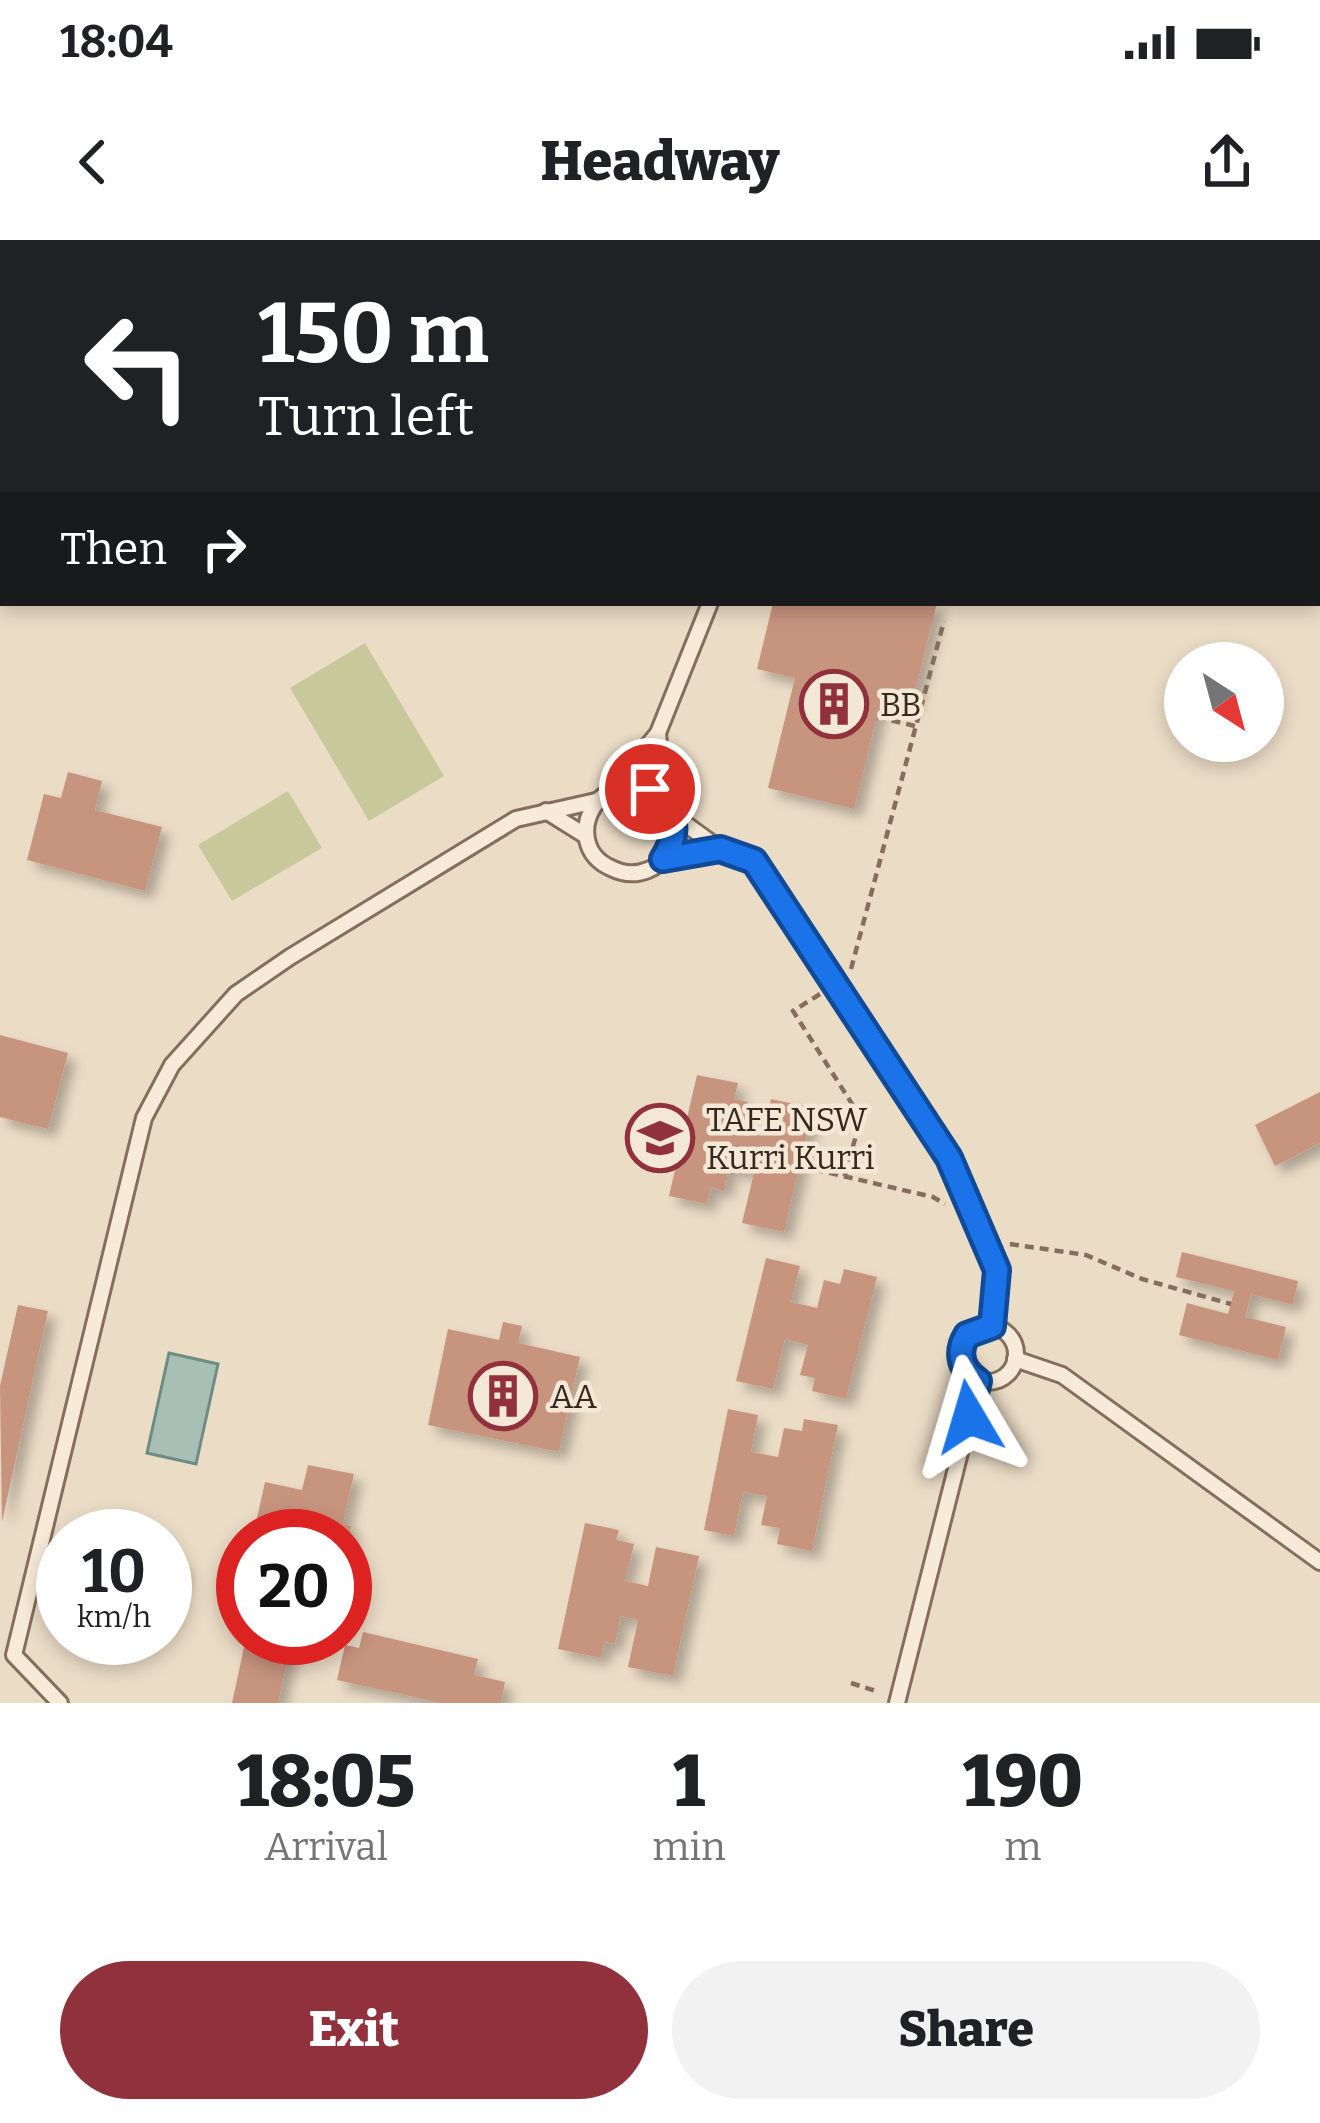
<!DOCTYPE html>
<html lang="en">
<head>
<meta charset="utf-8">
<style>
	body { margin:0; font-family:Bitter,serif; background:#f2f2f2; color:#202124; height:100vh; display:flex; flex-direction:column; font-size:45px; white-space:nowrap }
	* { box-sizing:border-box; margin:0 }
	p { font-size:39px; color:#757577 }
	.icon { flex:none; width:66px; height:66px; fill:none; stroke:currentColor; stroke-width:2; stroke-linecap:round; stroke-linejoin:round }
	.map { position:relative; height:1463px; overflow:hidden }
	.sheet { display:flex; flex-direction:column; background:#fff; flex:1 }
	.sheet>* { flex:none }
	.hud { position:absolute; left:0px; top:0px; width:1320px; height:366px; box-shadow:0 6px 18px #0003; background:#202124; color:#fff; overflow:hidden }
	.needle { width:78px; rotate:144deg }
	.controls { position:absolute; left:1164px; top:402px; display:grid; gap:24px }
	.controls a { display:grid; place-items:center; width:120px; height:120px; border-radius:50%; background:#fff; box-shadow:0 6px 18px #0003; font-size:60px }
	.speed { position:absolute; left:36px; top:1269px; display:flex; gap:24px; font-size:60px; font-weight:700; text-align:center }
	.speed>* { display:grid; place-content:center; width:156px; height:156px; border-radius:50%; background:#fff; box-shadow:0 6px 18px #0003; line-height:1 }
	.speed small { font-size:30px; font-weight:400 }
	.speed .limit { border:18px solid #d22; background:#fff; color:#111 }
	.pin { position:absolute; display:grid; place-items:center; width:102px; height:102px; color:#fff; margin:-51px; border:6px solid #fff; border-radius:50%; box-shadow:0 3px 12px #0007 }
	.me { position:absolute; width:132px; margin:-66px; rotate:353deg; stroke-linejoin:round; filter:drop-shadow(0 0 9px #0008) }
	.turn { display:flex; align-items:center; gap:42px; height:252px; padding:0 60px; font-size:54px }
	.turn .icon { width:156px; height:156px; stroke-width:2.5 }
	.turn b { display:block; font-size:84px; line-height:102px }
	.then { display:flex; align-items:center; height:114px; padding:0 60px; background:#0003; gap:24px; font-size:45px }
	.eta { display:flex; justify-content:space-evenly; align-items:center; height:204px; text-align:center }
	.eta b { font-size:72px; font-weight:800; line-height:84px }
	.primary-button { display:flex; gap:24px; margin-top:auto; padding:24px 60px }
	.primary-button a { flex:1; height:138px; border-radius:72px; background:#90313c; color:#fff; font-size:48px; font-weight:800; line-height:138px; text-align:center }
	.primary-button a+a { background:#f2f2f2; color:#202124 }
	.status { display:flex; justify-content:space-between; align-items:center; height:84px; padding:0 60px; background:#fff; direction:ltr }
	.status svg { height:33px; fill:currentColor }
	header { display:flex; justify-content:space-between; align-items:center; height:156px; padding:0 60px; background:#fff; font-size:54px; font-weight:800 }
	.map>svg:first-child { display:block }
	.green { fill:#c8c99a }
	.water { fill:#a7bfb5; stroke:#6e8d82; stroke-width:3 }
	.building { fill:#c7947e; filter:url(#shadow) }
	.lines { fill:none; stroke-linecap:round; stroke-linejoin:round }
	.service-casing { stroke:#856e5d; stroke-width:20 }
	.path { stroke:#856e5d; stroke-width:4.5; stroke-dasharray:9 6; stroke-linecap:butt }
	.service { stroke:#f7ead8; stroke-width:14 }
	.route-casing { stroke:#114b97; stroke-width:30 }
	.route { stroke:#1a73e8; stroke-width:21 }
	.labels { text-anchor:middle; stroke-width:9; stroke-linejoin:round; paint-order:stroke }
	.poi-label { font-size:33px; fill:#36281f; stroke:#f3e7d5; text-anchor:start }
</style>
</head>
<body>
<div class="status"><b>18:04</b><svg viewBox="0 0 49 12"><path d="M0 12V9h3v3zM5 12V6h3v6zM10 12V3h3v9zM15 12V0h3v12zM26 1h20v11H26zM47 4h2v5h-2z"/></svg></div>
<header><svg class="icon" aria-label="back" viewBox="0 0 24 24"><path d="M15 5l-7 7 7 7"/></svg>Headway<svg class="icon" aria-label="share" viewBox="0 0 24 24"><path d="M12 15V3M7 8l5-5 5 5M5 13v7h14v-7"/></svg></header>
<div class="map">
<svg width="1320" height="1463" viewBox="0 0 1320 1463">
	<defs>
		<filter id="shadow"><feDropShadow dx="8" dy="8" stdDeviation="6" flood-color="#0004"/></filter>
	</defs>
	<rect width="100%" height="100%" fill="#ebdcc6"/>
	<!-- green -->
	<g class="green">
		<path d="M0 0H243L3 3 0 373Z"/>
		<path d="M316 0H553L556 3H314Z"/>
		<path d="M365 403 444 536 369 581 290 448Z"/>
		<path d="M288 551 322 608 232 661 198 605Z"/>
	</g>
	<!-- water -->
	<path class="water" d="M169 1113 218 1124 196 1224 147 1213Z"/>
	<!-- building -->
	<g class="building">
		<path d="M773 363H937L911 468 881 460 854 569 768 548 795 438 757 429Z"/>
		<path d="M68 532 102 541 95 570 162 587 145 651 27 620 44 554 61 558Z"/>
		<path d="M0 795 68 813 48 889 0 877Z"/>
		<path d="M697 835 738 843 734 859 748 862 741 891 762 896 771 859 813 868 784 992 742 983 754 933 729 928 724 951 711 947 707 964 669 956Z"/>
		<path d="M1320 852V903L1275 926 1255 885Z"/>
		<path d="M1182 1012 1298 1041 1293 1065 1251 1054 1245 1077 1286 1087 1278 1120 1179 1095 1187 1063 1228 1074 1234 1051 1176 1037Z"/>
		<path d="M766 1018 800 1026 791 1062 817 1068 824 1040 840 1044 844 1029 877 1037 846 1159 812 1151 815 1138 800 1135 808 1105 785 1099 773 1149 736 1141Z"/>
		<path d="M18 1065 48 1071 2 1282 0 1146Z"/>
		<path d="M503 1082 522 1086 518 1103 580 1117 559 1212 428 1185 448 1089 499 1100Z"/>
		<path d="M728 1169 758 1175 751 1212 778 1217 784 1188 802 1191 804 1179 838 1185 812 1311 777 1304 780 1288 761 1285 767 1256 743 1252 734 1296 704 1290Z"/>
		<path d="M308 1225 354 1234 343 1284 351 1286 347 1306 345 1296H253L265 1242 302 1250Z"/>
		<path d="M585 1283 619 1290 616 1300 634 1304 625 1341 648 1346 656 1307 699 1316 673 1436 628 1427 638 1380 621 1376 615 1404 605 1402 601 1418 558 1409Z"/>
		<path d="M165 1320 184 1326 166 1383H165Z"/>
		<path d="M241 1351H243V1390L233 1388Z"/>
		<path d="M363 1392 478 1419 474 1435 505 1442 501 1463H441L337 1440 345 1405 359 1408Z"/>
		<path d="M246 1398H305L304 1403 292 1400 278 1463H232Z"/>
	</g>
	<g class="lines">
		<!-- service casing -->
		<g class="service-casing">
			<g id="service">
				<path d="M862 3 863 0"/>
				<path d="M658 493C660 514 661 538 665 558 672 586 685 614 648 630 636 635 623 634 611 628 555 603 603 511 666 562"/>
				<path d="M613 548 658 493 710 363"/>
				<path d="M546 571 586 596"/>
				<path d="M673 575 720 609 754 621 949 918 997 1030 992 1086"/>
				<path d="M663 619 720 609"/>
				<circle cx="988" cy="1114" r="28"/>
				<path d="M1015 1119 1062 1135 1320 1322"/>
				<path d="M60 1463 14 1415 144 878 172 825 236 754 290 717 516 579 596 561"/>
				<path d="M897 1463 978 1141"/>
			</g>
		</g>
		<!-- path -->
		<g class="path">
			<path d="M877 477 915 486"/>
			<path d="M851 729 944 381"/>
			<path d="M820 754 793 771 861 878 844 938"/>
			<path d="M800 926 933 957 945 964"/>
			<path d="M1010 1004 1086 1015 1142 1039 1231 1064"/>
			<path d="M851 1443 879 1452"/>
		</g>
		<!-- service -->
		<use href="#service" class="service"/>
	</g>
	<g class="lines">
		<!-- route casing -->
		<g class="route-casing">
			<path id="route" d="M650 549C675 569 681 592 663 619L720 609 754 621 949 918 997 1030 992 1086 967 1095C956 1113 961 1130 978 1141L969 1177"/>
		</g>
		<!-- route -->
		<use href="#route" class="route"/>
	</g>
	<!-- icons -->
	<defs>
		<g id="building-ring" transform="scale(3.45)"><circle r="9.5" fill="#f3e7d5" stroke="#90313c" stroke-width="1.5"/><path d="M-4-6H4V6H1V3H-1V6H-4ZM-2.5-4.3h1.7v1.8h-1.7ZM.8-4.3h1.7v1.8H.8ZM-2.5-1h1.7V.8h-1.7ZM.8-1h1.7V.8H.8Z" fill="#90313c"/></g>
		<g id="university-ring" transform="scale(3.45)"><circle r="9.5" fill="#f3e7d5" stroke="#90313c" stroke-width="1.5"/><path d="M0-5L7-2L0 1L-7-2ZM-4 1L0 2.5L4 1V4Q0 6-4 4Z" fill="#90313c"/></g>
	</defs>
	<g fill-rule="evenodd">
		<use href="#building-ring" x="834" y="464"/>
		<use href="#university-ring" x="660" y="898"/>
		<use href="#building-ring" x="503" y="1156"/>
	</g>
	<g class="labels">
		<!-- poi labels -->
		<g class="poi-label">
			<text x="880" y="476">BB</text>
			<text x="706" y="891">TAFE NSW<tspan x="706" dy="38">Kurri Kurri</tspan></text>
			<text x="550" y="1168">AA</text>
		</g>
	</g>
</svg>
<div class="controls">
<a><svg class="needle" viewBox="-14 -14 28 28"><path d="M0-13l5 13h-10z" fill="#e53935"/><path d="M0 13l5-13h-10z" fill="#757577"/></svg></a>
</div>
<div class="speed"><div>10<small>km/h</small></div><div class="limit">20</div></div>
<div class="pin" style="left:650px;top:549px;background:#d93025"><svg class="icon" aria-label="arrive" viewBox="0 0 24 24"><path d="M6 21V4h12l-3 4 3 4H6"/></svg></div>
<svg class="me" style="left:969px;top:1177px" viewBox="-20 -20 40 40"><path d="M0-17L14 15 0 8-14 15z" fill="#1a73e8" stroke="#fff" stroke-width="4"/></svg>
<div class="hud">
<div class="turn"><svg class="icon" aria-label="left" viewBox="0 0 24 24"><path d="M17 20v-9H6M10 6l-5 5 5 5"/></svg><div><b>150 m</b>Turn left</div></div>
<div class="then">Then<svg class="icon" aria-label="right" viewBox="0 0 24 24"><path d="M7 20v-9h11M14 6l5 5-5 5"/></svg></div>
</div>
</div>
<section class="sheet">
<div class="eta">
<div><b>18:05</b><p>Arrival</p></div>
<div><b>1</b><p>min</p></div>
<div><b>190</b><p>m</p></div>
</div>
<div class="primary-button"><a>Exit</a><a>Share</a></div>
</section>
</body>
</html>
